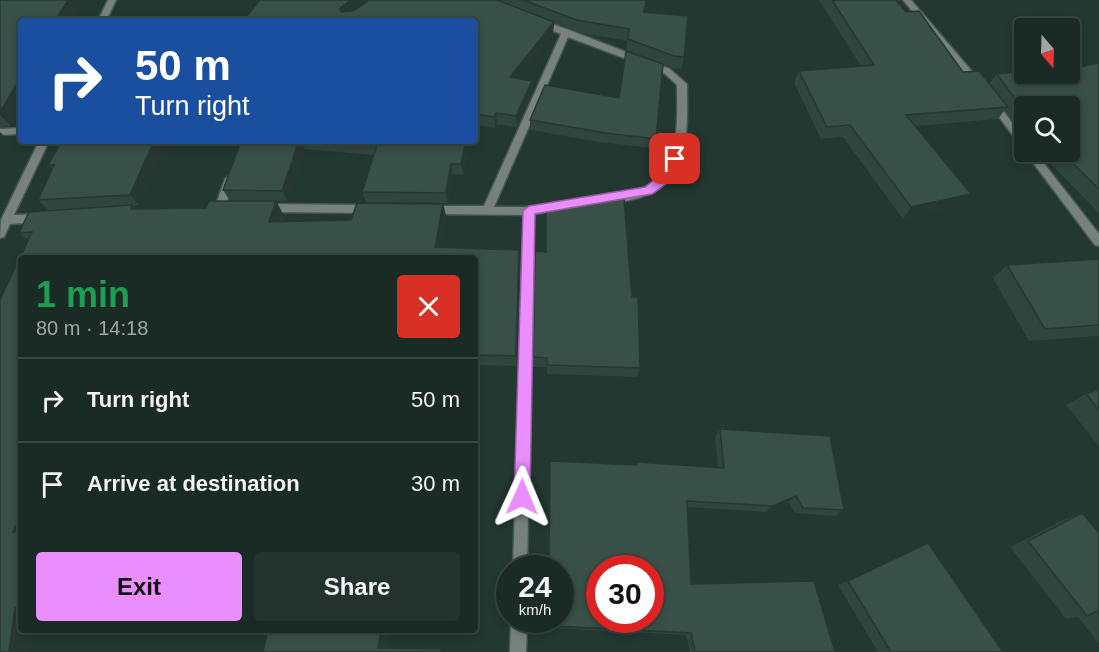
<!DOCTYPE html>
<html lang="en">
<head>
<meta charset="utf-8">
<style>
	body { margin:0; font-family:Helvetica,sans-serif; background:#23322c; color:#f1f3f6; height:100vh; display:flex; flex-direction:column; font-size:22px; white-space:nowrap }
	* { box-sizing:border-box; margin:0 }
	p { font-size:20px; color:#9fa7a6 }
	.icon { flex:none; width:33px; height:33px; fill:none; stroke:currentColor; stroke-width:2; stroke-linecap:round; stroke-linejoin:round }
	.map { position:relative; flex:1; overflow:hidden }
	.side { position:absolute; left:18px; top:255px; width:460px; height:378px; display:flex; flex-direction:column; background:#1a2a24; border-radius:6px; box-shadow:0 3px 9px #0003,0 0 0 2px #384641 }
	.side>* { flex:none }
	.guide { position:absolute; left:18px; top:18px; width:460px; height:126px; border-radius:6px; box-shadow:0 3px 9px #0003,0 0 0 2px #384641; background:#1a4fa0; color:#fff; overflow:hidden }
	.needle { width:39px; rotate:161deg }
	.controls { position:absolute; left:1014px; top:18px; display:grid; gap:12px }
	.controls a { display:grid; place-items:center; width:66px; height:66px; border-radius:6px; background:#1a2a24; box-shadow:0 3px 9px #0003,0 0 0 2px #384641; font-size:30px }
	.speed { position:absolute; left:496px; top:555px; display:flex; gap:12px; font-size:30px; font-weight:700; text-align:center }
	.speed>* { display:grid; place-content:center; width:78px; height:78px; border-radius:50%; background:#1a2a24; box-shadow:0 3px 9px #0003,0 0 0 2px #384641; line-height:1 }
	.speed small { font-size:15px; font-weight:400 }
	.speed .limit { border:9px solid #d22; background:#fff; color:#111 }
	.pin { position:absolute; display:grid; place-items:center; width:51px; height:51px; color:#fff; margin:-26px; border-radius:12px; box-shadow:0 3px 9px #0006 }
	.me { position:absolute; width:66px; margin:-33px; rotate:1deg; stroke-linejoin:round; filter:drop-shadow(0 0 4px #0008) }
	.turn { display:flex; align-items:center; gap:21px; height:126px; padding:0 18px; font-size:27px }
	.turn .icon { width:78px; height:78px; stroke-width:2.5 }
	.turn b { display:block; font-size:42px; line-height:51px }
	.round { display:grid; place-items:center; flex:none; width:63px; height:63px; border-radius:6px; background:#23322c }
	.summary { display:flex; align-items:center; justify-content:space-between; height:102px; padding:0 18px }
	h1 { font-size:36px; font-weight:800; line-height:45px; color:#1e9e55 }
	.action { display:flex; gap:12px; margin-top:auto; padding:12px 18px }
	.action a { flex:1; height:69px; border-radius:6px; background:#ea8dfd; color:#111; font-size:24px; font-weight:800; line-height:69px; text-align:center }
	.action a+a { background:#23322c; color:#f1f3f6 }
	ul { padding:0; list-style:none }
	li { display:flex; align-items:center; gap:18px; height:84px; padding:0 18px; border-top:2px solid #384641 }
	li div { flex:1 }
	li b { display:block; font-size:22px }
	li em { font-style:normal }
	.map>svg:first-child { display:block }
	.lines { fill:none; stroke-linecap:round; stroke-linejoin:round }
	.minor-casing { stroke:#41564e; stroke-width:3 }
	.minor { fill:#77827e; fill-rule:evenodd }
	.wall { fill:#30453d }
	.shaded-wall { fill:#273832 }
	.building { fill:#385047; stroke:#273832; stroke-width:1.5; fill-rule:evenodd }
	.route { fill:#ea8dfd; stroke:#985ca4; stroke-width:1.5 }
</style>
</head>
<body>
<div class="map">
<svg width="1099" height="652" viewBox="0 0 1099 652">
	<rect width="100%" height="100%" fill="#223830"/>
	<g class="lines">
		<!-- minor casing -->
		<g class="minor-casing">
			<g id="minor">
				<path d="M108 0H116L106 21H98Z"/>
				<path d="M903 0H911L981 82V86H975Z"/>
				<path d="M535 20H541L569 30 670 69 687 84C687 123 692 177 647 195 631 202 614 202 597 205L593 204 592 201 597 197C611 195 625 195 638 190 682 176 677 122 677 85L664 73 568 37 494 207H529L562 202 567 206 562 210 534 214 527 568H513L524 215 430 214 425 210 430 206H484L561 34 535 24Z"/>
				<path d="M992 99 995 100 1024 138V147L1021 146 989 104V100Z"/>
				<path d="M21 128V134L0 135V129Z"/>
				<path d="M39 141H49L14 215 41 214 46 218 41 222 10 224 4 237 0 238 1 220Z"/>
				<path d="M1025 152H1035L1099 234V246L1095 245Z"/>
				<path d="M230 175 235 179 225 207 220 211 216 210 215 207 225 179Z"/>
				<path d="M265 204 370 205 375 209 370 213 265 212 260 208Z"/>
				<path d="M511 620H527L526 652H510Z"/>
			</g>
		</g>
		<!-- minor -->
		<use href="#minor" class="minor"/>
	</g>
	<!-- wall -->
	<g class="wall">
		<path d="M0 0 11 126 0 127Z"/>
		<path d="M431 0H646L644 12 684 57 681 69 672 68 626 50 627 41 577 32 554 23 553 33 518 79 532 81V93L517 127 497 124 495 128 476 125V21L246 17Z"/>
		<path d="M819 0H896L906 12 963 72 989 84 997 74H1070L1099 63V213L1048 161H1046L1037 152H1070L1024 106V137L1005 110 998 119 915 126 971 194 961 206 903 219 843 137 821 139 794 83 799 71 861 66Z"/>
		<path d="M530 120 656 139 654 148 605 143 530 130Z"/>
		<path d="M62 141H166L139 205 133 206 135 209 206 208 209 201H276L283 214 281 222 351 220 357 203 443 204 446 216 440 248 519 250 520 262 517 366 476 365V258H21V630H32L30 652H0V300L28 240 19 233 29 212 49 211 38 200 52 169 48 165Z"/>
		<path d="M241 141H470L463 175 453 174 448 203 366 202 362 192 374 155 305 149 287 201H230L223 190Z"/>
		<path d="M1099 259V336L1029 341 993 278 1007 265Z"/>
		<path d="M632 297 640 368 637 377 547 374V367H533V357Z"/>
		<path d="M1099 389V446L1066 405 1086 394Z"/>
		<path d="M720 429 844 510 835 516 795 513 788 502 766 512 687 507 691 584 835 652H690L686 635 553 628V620H561L637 462 718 467 715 437Z"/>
		<path d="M1082 513 1099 533V644L1078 617 1066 619 1010 547 1063 520Z"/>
		<path d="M928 543 1003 652H878L838 585Z"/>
	</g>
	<!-- shaded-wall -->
	<g class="shaded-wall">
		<path d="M68 0H84L72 21H55Z"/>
		<path d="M351 0H371L344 19 340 8Z"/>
		<path d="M554 22 553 33 511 89 510 77Z"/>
		<path d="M21 77V109L11 126 0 115V112Z"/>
		<path d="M532 81V93L517 127 516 116Z"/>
		<path d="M496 113 497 124 495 128 494 117Z"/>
		<path d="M0 132 5 137 0 145Z"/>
		<path d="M154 141H166L139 205 130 195Z"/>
		<path d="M299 141H301L305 149 287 201 282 191Z"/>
		<path d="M466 141H470L463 175 461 164Z"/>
		<path d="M451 164 453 174 448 203 446 193Z"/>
		<path d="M971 194 961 206 903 219 911 207Z"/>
		<path d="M276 201 283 214 276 234 269 222Z"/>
		<path d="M443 204 446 216 438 258 435 247Z"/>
		<path d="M519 250 520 262 517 366 516 356Z"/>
		<path d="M796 496 788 502 766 512 773 506Z"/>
		<path d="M21 514V534L13 532Z"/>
		<path d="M15 608 21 609V630H32L30 652H9Z"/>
		<path d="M381 630H389L386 650 378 648Z"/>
	</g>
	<!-- building -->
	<g class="building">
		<path d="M0 0H68L55 21H21V77L0 112Z"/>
		<path d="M260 0H351L340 8 341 12 353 11 369 0H497L554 22 510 77 532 81 516 116 496 113 494 117 476 114V21H129L246 17Z"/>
		<path d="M523 0H646L644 12 688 16 684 57 674 56 628 39 629 29 577 20Z"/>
		<path d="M832 0H896L906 12 919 11 963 72 979 71 1008 107 906 115 971 194 911 207 850 125 827 127 799 71 874 65Z"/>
		<path d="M626 51 663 64 656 139 606 133 530 120 545 85 619 98Z"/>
		<path d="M1099 63V189L1061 152H1070V106H1024V111L997 74 1024 71V74H1070V69Z"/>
		<path d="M62 141H154L130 195 38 200 54 165H48Z"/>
		<path d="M241 141H299L282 191 223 190Z"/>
		<path d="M333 141H466L461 164H451L446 193 362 192 377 145Z"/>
		<path d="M578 198 624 199 632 297H638L640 368 547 365V358L533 357 535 251 546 252V203Z"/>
		<path d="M209 201H276L269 222 351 220 357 203 443 204 435 247 519 250 516 356 476 355V258H21V514L13 532 21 531V608H15L9 652H0V300L32 232 19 233 29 212 132 205 131 209 206 208Z"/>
		<path d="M1099 259V325L1045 329 1007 265Z"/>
		<path d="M1099 389V410L1086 394Z"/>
		<path d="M720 429 830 436 844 510 803 508 796 496 773 506 687 501 691 584 814 581 835 652H695L691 633 553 626V620H561V568H549L550 461 637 465V462L724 468ZM600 568H651V620H600Z"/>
		<path d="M1082 513 1099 533V614L1097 611 1087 616 1028 541Z"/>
		<path d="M928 543 1003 652H891L848 581Z"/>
		<path d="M268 630H381L378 648 441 649V652H263Z"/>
	</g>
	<!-- route -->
	<path class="route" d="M675 155 681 159C675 176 667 185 652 194L535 214 530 497 528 503 522 505 517 503 514 497 523 211 529 206 645 187 666 170 671 157Z"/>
</svg>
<div class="controls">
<a><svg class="needle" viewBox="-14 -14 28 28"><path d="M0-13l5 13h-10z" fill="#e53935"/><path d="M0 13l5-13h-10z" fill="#9fa7a6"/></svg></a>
<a><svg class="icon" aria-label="search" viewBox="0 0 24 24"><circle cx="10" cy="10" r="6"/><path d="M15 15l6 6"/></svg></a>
</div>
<div class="speed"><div>24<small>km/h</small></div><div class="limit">30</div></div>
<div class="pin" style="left:675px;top:159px;background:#d93025"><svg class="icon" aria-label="arrive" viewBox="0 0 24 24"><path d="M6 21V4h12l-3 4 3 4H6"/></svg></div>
<svg class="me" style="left:522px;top:497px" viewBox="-20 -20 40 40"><path d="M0-17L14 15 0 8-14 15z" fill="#ea8dfd" stroke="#fff" stroke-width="4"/></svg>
<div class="guide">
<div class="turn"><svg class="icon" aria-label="right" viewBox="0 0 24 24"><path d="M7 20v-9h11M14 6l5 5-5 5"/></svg><div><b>50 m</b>Turn right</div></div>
</div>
<section class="side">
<div class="summary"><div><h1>1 min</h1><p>80 m · 14:18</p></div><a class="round" style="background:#d93025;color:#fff"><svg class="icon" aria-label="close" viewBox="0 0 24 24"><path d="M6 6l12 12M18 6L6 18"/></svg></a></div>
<ul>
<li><svg class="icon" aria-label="right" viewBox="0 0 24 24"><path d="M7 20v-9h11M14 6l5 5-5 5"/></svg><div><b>Turn right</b></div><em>50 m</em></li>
<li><svg class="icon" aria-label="arrive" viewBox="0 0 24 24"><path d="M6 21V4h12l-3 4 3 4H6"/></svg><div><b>Arrive at destination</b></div><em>30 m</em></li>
</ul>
<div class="action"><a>Exit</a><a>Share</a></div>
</section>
</div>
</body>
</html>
